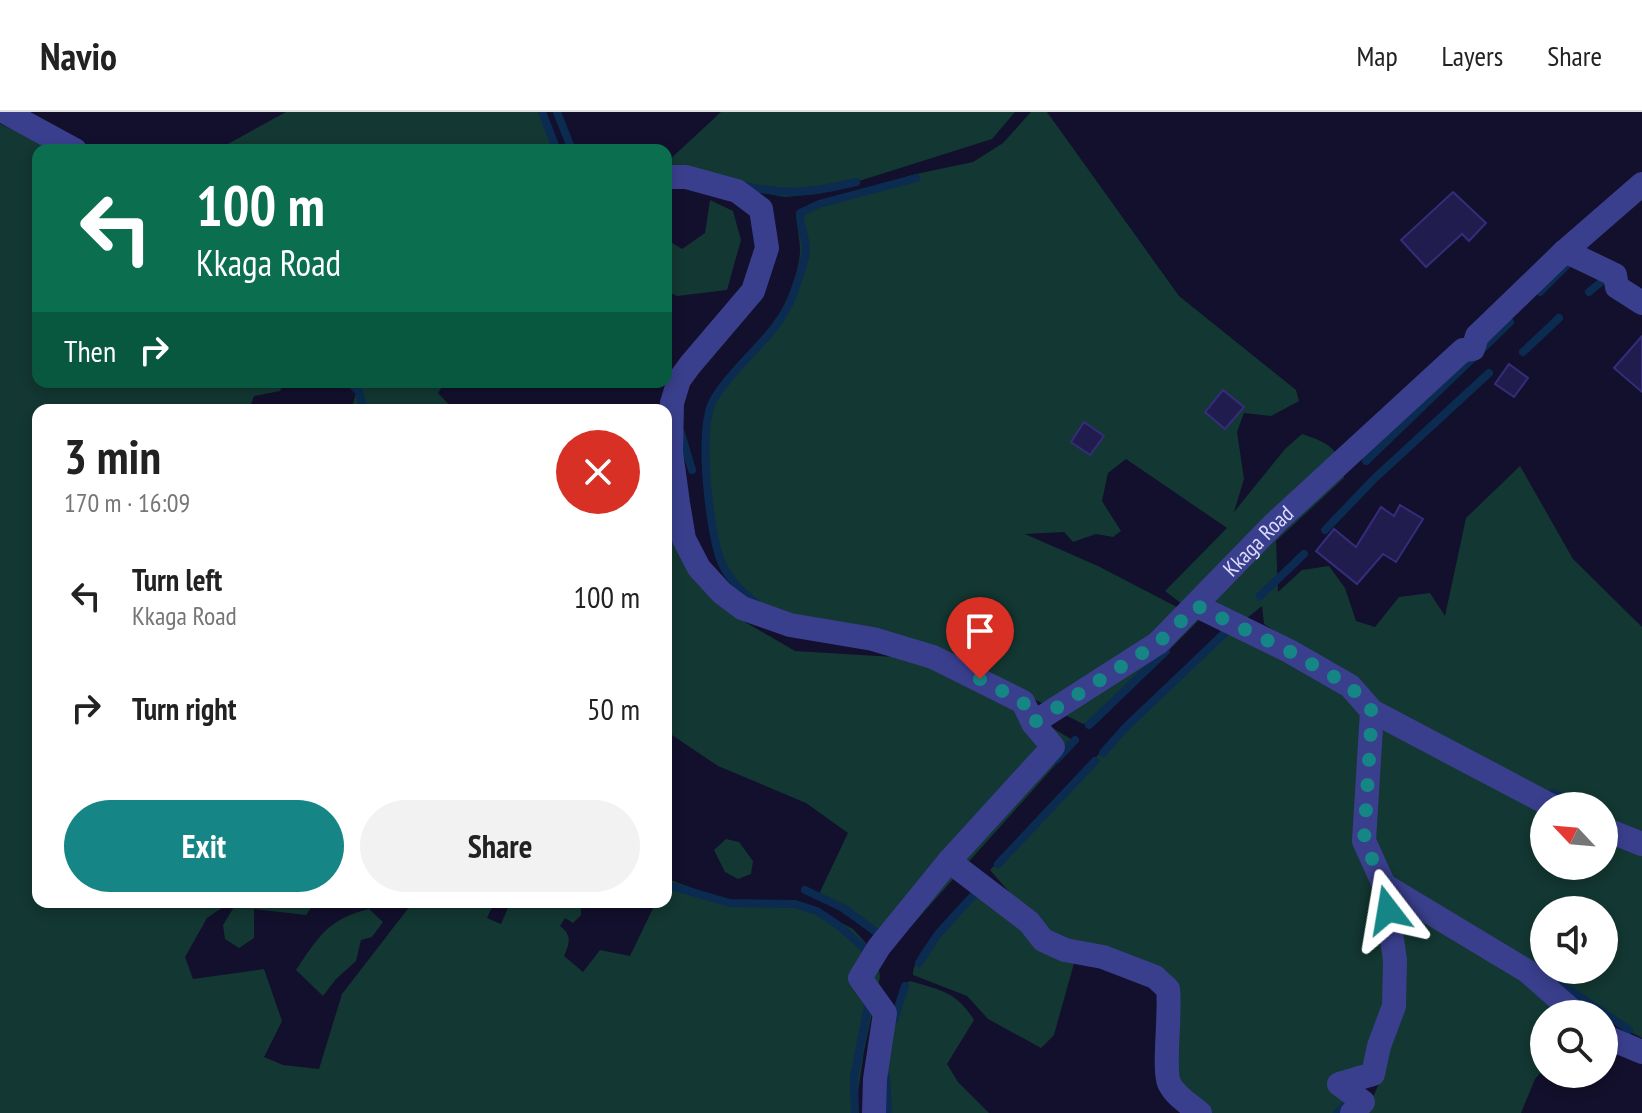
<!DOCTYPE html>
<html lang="en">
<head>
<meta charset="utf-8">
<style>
	body { margin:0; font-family:"PT Sans Narrow",sans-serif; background:#f2f2f2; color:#222; height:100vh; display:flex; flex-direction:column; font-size:30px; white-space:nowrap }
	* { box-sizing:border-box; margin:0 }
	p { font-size:26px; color:#767676 }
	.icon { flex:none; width:44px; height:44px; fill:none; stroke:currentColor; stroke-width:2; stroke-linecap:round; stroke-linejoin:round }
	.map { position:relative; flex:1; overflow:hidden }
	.side { position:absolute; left:32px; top:292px; width:640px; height:504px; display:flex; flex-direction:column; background:#fff; border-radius:16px; box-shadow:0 4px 12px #0003 }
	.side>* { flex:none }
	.banner { position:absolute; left:32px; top:32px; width:640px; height:244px; border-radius:16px; box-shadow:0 4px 12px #0003; background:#0b6e4f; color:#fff; overflow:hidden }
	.needle { width:52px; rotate:296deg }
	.fabs { position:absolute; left:1530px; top:680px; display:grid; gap:16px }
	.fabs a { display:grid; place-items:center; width:88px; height:88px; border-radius:50%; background:#fff; box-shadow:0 4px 12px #0003; font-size:40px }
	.pin { position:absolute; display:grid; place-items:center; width:68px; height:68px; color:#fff; margin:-82px -34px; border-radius:50% 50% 50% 0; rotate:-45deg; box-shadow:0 0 8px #0007 }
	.pin .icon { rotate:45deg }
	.me { position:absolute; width:88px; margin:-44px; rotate:346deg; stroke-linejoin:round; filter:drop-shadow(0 0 6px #0008) }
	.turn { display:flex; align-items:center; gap:28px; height:168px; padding:0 32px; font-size:36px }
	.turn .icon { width:104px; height:104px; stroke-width:2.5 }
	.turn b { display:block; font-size:56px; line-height:68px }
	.then { display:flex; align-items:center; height:76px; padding:0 32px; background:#0003; gap:16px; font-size:30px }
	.round { display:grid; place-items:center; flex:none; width:84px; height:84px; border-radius:42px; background:#f2f2f2 }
	.overview { display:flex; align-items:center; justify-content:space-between; height:136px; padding:0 32px }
	h1 { font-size:48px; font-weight:700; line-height:60px }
	.button { display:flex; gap:16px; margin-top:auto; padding:16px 32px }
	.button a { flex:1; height:92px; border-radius:48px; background:#168585; color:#fff; font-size:32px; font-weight:700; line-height:92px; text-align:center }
	.button a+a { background:#f2f2f2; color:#222 }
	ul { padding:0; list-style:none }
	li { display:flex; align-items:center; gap:24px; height:112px; padding:0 32px }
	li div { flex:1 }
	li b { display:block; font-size:30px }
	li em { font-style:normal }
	header { display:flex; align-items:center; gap:48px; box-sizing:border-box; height:112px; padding:0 40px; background:#fff; border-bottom:2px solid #e0e0e0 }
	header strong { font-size:38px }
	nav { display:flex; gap:44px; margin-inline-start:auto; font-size:28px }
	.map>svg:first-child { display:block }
	.green { fill:#133732; fill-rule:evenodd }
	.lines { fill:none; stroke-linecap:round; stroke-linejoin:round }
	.stream { stroke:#0b2b51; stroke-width:8 }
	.building { fill:#211c4e; stroke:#352d7b; stroke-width:2 }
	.minor { stroke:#3a3f8d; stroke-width:24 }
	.route { stroke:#168585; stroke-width:14; stroke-dasharray:0 25.2 }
	.labels { text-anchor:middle; stroke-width:8; stroke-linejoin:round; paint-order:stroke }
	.street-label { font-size:22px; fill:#dcdcff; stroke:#12102c }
</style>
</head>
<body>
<header>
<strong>Navio</strong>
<nav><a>Map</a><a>Layers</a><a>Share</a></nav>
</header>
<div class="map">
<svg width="1642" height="1001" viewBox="0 0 1642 1001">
	<rect width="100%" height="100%" fill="#12102c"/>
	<!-- green -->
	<g class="green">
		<path d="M286 0H544L559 38H217Z"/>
		<path d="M721 0H1015L992 27 818 82 784 85 726 74 666 73V51Z"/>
		<path d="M1031 0H1047L1179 184 1296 278 1299 289 1271 304 1244 301 1237 320 1244 367 1234 400 1285 337 1302 322C1329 331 1340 336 1344 366L1276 429 1278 480 1302 458 1329 454 1345 476 1356 509 1375 515 1399 485 1430 481 1445 504 1466 406 1520 354 1573 447 1642 515V722L1604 706V694H1575L1479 649 1372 589 1362 574 1264 512 1262 494 1241 511 1191 499 1165 479 1227 416 1126 347 1108 361 1102 389 1121 419 1113 425 1096 422 1073 430 1064 420 1025 422 1098 454 1200 507 1097 611 1083 612 1024 582 752 493C738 479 723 463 716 444 705 415 696 313 711 287 731 253 769 227 785 191 792 177 800 153 800 138 800 126 796 114 797 102L810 92 916 62 973 50 1003 31Z"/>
		<path d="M0 12 58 38H38V270H284L280 279 254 284 249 298H38V790H315L306 803 254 797V826L239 836 225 827 223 813 234 795 226 793 207 806 185 845 193 867 264 857 282 909 264 945 283 953 319 957 342 882 410 794 407 790H581V803L573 811 565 806 560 814C572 823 570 831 564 844L583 860 600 838 630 844 656 790H666L668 767 725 788 793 789 813 796 853 817 877 843 880 865 864 939 855 1001H0ZM494 791 508 796 501 812 487 806Z"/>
		<path d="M710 88 733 99 741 128 727 178 677 184 666 179V127L682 137 705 121Z"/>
		<path d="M359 270H445L438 281 454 298H348L352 295Z"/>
		<path d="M666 422 700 445 745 510 795 539 894 545 943 558 1009 590 1076 630 897 830 882 828 818 784 848 721 806 691 718 654 666 619Z"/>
		<path d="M1230 510 1322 561 1361 602 1380 778 1387 885 1348 994 1340 1001H1212L1189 986 1177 972 1173 876 1050 827 990 758 1114 626Z"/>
		<path d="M1380 612 1544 694V754H1604V721L1642 736V926L1604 906V902H1598L1386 764 1371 727ZM1544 798H1604V858H1544Z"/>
		<path d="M726 727 739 730 753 749 751 762 738 767 725 760 714 738Z"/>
		<path d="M981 770 1076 844 1054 923 1041 936 988 907 967 884 913 863C913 837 963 791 981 770Z"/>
		<path d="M1397 791 1482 841 1573 902H1544V957L1535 967 1521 1001H1359L1371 989 1384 961Z"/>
		<path d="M369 797 383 810 372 825 361 828 356 849 336 867 323 884 296 858C319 824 328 807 369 797Z"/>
		<path d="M910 869C940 878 956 879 974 908L947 952 958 970 989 1001H881L886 929 902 873Z"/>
	</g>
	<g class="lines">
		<!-- stream -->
		<g class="stream">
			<path d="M542 0 557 38"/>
			<path d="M557 0 572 38"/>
			<path d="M743 74C790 83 810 81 856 70"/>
			<path d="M1540 180 1570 150"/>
			<path d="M1589 180 1607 165"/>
			<path d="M1523 240 1559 206"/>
			<path d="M350 270 359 280 364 298"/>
			<path d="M681 321 692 358"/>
			<path d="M1366 349 1510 210"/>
			<path d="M1325 418 1375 366 1489 261"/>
			<path d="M1260 484 1304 442"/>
			<path d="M757 492C741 479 725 464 719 444 709 412 697 315 714 287 735 252 773 227 790 190 795 178 806 148 806 137 806 125 799 113 800 101L819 92 916 66"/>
			<path d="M1089 613 1166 539"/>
			<path d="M1103 641 1125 616 1231 515"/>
			<path d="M1056 648 1075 628"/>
			<path d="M1552 681 1580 694"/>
			<path d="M998 752 1095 649"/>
			<path d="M675 775 730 791 795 792 817 799 838 813 871 842"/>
			<path d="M805 778 845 797 884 826"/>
			<path d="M919 851 938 822 980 776"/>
			<path d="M1545 861 1629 918"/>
			<path d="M894 908 905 874"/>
			<path d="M886 965 888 1001"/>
			<path d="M855 1001 854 966 869 888"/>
			<path d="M1337 1001 1349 990"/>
		</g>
	</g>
	<!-- building -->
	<g class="building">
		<path d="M1453 80 1486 111 1469 129 1462 122 1426 155 1401 128Z"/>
		<path d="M1642 224V280L1614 256Z"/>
		<path d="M1509 252 1528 266 1514 285 1495 272Z"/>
		<path d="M1223 278 1244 295 1225 317 1205 300Z"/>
		<path d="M1084 310 1104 324 1090 343 1071 330Z"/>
		<path d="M1400 393 1423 407 1396 450 1383 442 1357 472 1316 439 1334 417 1356 435 1381 395 1394 404Z"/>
	</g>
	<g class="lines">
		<!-- minor -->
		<g class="minor">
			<path d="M5 0 75 38"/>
			<path d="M666 65H686L737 79 761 97 767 136 753 179 690 253 679 268 672 291 671 340 678 391 684 427 699 456 722 481 742 496 790 513 873 527 933 545 1023 590 1033 611"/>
			<path d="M1565 139 1615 163 1617 175 1642 191"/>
			<path d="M1197 494 1289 539 1350 574 1372 599 1552 694"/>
			<path d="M1604 717 1642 732"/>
			<path d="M949 749 1029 810 1043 828 1065 838 1103 845 1155 865 1168 877C1171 899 1163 956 1169 971 1175 984 1189 992 1200 1001"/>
			<path d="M1384 773 1527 859 1576 902"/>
			<path d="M1604 924 1642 940"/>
			<path id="s1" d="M874 1001 875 967 885 901 860 866 879 835 949 749 1053 635 1033 611 1158 531 1275 411 1463 238 1473 237 1477 224 1565 139 1642 72"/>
			<path d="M1352 1001 1363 990 1339 972 1373 962 1379 934 1394 894 1395 848 1384 773 1364 729 1372 599"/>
		</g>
	</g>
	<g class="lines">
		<!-- route -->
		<path class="route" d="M980 567 1023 590 1033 611 1158 531 1197 494 1289 539 1350 574 1372 599 1364 729 1384 773 1388 798"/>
	</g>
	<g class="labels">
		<!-- street labels -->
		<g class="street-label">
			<text dy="8" stroke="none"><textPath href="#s1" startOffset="768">Kkaga Road</textPath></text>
		</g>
	</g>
</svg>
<div class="fabs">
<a><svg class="needle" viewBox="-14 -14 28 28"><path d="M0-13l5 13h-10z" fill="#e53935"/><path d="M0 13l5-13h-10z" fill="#767676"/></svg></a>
<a><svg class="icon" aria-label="sound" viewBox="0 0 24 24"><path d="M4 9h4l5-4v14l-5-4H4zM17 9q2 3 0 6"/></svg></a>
<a><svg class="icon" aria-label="search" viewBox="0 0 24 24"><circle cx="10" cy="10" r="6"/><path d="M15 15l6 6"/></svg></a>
</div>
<div class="pin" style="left:980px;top:567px;background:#d93025"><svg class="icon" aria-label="arrive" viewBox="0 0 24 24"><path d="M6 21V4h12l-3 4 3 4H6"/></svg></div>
<svg class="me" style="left:1388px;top:798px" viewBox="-20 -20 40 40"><path d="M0-17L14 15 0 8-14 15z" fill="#168585" stroke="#fff" stroke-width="4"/></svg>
<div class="banner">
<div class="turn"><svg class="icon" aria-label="left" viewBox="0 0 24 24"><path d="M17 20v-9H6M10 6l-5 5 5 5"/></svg><div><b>100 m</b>Kkaga Road</div></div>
<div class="then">Then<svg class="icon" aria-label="right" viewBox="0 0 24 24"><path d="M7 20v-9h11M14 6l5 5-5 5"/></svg></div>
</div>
<section class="side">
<div class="overview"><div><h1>3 min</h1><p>170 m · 16:09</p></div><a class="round" style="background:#d93025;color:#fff"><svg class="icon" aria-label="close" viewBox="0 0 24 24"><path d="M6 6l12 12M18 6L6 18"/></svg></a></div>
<ul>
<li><svg class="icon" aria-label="left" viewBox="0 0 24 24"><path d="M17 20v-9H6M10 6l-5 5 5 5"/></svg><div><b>Turn left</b><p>Kkaga Road</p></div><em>100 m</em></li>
<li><svg class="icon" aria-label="right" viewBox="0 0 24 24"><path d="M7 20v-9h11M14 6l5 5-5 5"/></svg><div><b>Turn right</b></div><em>50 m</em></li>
</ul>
<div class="button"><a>Exit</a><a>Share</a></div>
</section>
</div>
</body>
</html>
